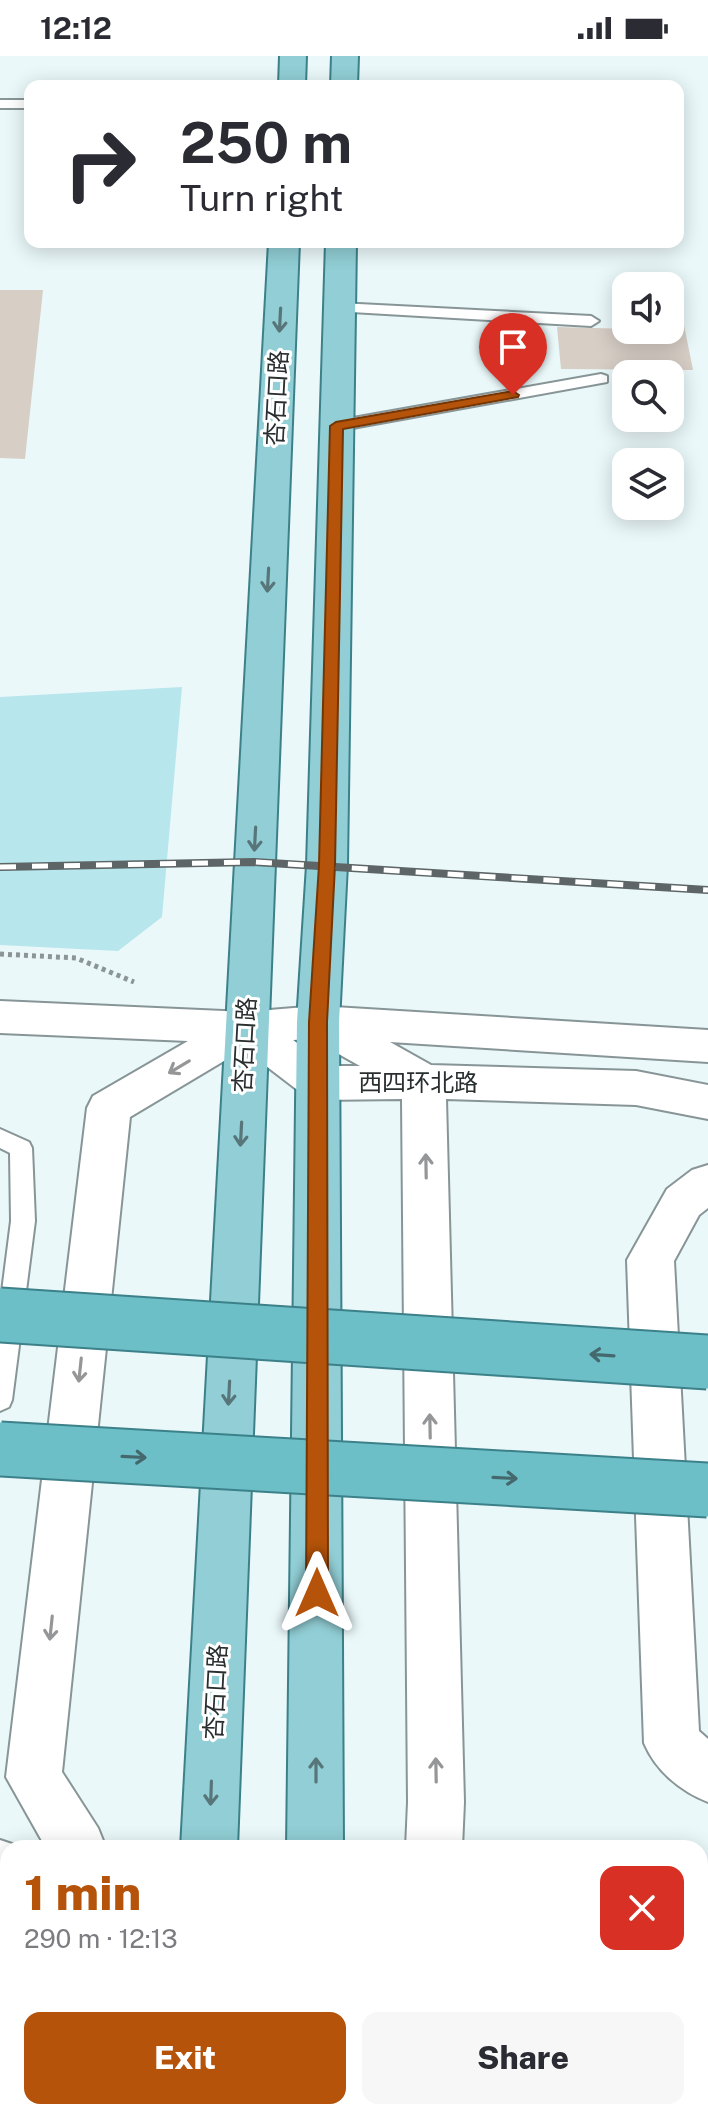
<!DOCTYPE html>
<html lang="en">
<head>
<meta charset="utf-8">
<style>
	body { margin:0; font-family:"Public Sans","Noto Sans SC",sans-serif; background:#f7f7f7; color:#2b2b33; height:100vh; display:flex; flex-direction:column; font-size:30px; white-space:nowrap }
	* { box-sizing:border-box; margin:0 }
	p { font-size:26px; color:#7c7c81 }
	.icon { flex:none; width:44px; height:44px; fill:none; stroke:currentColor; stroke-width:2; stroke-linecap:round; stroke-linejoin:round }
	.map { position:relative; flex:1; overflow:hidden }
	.drawer { position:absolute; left:0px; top:1784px; width:708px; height:280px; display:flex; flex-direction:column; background:#fff; border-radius:24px 24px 0 0; box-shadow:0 4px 20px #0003 }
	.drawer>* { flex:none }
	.hud { position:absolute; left:24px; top:24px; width:660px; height:168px; border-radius:16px; box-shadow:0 4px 20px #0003; background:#fff; color:#2b2b33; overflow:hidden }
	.buttons { position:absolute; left:612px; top:216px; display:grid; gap:16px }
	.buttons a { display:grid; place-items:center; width:72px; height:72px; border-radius:16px; background:#fff; box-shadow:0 4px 20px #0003; font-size:40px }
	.pin { position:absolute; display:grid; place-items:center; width:68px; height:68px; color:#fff; margin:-82px -34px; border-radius:50% 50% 50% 0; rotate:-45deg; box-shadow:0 0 8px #0007 }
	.pin .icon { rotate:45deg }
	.me { position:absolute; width:88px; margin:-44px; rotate:0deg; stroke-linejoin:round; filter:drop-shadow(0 0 6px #0008) }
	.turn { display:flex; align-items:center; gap:28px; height:168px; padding:0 24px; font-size:36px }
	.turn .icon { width:104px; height:104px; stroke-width:2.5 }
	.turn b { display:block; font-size:56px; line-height:68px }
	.round { display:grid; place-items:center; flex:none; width:84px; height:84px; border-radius:16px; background:#f7f7f7 }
	.summary { display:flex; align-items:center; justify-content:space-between; height:136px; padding:0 24px }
	h1 { font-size:48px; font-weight:800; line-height:60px; color:#b45309 }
	.cta { display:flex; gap:16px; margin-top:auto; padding:16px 24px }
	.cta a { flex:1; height:92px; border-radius:16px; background:#b45309; color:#fff; font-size:32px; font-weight:800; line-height:92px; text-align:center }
	.cta a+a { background:#f7f7f7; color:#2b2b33 }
	.status { display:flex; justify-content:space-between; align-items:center; height:56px; padding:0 40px; background:#fff; direction:ltr }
	.status svg { height:22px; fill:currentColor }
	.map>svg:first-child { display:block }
	.green { fill:#b7e6ec }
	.building { fill:#d7cec6 }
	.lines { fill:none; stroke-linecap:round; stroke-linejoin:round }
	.service-casing { stroke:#889597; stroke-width:4 }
	.tertiary-casing { stroke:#889597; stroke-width:4 }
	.primary-casing { stroke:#3c8189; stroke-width:4 }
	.path { stroke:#8b9596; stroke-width:5; stroke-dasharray:4 4; stroke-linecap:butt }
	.service { fill:#fff; fill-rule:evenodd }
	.tertiary { fill:#fff; fill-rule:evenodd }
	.primary { fill:#91ced5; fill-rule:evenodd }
	.rail-casing { stroke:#5d6566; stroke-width:8 }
	.rail { stroke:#fff; stroke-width:5; stroke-dasharray:16; stroke-linecap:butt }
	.trunk-bridge-casing { stroke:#3c8189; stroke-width:57; stroke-linecap:butt }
	.trunk-bridge { stroke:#6cbec7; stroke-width:53 }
	.oneway { stroke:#58767a }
	.oneway2 { stroke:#949697 }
	.oneway3 { stroke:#44686c }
	.route { fill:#b45309; stroke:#753606; stroke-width:2 }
	.labels { text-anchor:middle; stroke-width:6; stroke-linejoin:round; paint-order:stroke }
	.street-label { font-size:24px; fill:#292e2f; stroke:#fff }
</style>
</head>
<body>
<div class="status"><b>12:12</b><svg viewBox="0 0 49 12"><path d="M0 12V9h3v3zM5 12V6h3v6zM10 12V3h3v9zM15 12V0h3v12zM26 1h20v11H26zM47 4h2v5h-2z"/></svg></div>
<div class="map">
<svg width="708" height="2064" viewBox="0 0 708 2064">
	<rect width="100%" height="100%" fill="#eaf8fa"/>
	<!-- green -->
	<path class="green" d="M182 631 162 861 118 895 0 889V641Z"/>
	<!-- building -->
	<g class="building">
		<path d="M638 224H675L693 314 561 313 557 271 670 274V230H639Z"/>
		<path d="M0 234H43L25 403 0 402Z"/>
	</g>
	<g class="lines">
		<!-- service casing -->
		<g class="service-casing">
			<g id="service">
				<rect x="0" y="44" width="30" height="8"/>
				<path d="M339 247 591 260 599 265 591 270 334 255 331 252Z"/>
				<path d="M601 318 607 320V326L336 375 328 370 336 365Z"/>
				<path d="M0 1073 29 1086 32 1092 35 1165 12 1344 9 1351 0 1355V1251L11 1165 10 1097 0 1092Z"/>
			</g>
		</g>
		<!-- tertiary casing -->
		<g class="tertiary-casing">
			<g id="tertiary">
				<path d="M0 945 246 956 318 950 708 974V1006L390 986 431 1009 636 1015 708 1029V1063L636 1049 446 1043 464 1746 462 1792H406L408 1746 402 1043 320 1044 304 1039 244 993 130 1061 62 1716 98 1772 106 1792H46L6 1721 87 1052 93 1040 188 985 0 977ZM312 983 360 1010H329L293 984Z"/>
				<path d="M708 1109V1152L699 1159 674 1205 699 1675 708 1683V1746C680 1735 656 1715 644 1687L627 1204 667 1133 692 1114Z"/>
				<path d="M0 1784 24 1792H8V1843L0 1842Z"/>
				<rect x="700" y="1816" width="8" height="58"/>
				<path d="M47 2056H109L108 2064H46Z"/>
				<rect x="403" y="2056" width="62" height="8"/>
			</g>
		</g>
		<!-- primary casing -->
		<g class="primary-casing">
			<g id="primary">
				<path d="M280 0H306L305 30H279Z"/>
				<path d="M332 0H358L357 30H331Z"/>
				<path d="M269 186H299L237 1792H181Z"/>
				<path d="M326 186H356L347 809 339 966 343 1792H287L297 966 307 809Z"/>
				<rect x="162" y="2056" width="62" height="8"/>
				<rect x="282" y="2056" width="62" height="8"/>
			</g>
		</g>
		<!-- path -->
		<path class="path" d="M0 898 76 902 134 926"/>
		<!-- service -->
		<use href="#service" class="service"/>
		<!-- tertiary -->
		<use href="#tertiary" class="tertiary"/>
		<!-- primary -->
		<use href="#primary" class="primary"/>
		<!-- rail casing -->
		<g class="rail-casing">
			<path id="rail" d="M0 811 254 806 708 834"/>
		</g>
		<!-- rail -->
		<use href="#rail" class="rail"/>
		<!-- trunk-bridge casing -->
		<g class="trunk-bridge-casing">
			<g id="trunk-bridge">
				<path d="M0 1259 708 1306"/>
				<path d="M0 1393 708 1434"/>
			</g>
		</g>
		<!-- trunk-bridge -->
		<use href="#trunk-bridge" class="trunk-bridge"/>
	</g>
	<!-- one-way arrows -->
	<defs><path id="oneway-shaft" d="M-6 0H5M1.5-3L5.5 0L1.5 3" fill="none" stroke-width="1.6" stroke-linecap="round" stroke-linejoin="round" transform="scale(2)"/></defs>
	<g class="oneway">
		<use href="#oneway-shaft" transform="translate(280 264) rotate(93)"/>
		<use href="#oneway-shaft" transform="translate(268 524) rotate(93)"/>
		<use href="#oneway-shaft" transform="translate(255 783) rotate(93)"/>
		<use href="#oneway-shaft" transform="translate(241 1078) rotate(93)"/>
		<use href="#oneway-shaft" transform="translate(229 1337) rotate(93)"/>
		<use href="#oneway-shaft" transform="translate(316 1714) rotate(-90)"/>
		<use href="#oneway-shaft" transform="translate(211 1737) rotate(92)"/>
	</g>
	<g class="oneway2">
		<use href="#oneway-shaft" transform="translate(179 1011) rotate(149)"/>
		<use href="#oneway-shaft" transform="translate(426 1110) rotate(-91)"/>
		<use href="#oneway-shaft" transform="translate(80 1314) rotate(96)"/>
		<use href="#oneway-shaft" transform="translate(430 1370) rotate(-91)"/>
		<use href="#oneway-shaft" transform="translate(51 1572) rotate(96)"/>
		<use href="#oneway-shaft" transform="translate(436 1714) rotate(-91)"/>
	</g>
	<g class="oneway3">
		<use href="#oneway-shaft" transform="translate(602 1299) rotate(-176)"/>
		<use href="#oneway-shaft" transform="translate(134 1401) rotate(3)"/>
		<use href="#oneway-shaft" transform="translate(505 1422) rotate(3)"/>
	</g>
	<!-- route -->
	<path class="route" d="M513 335 519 339 518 341 343 373 335 809 327 966 328 1537 325 1544 317 1547 309 1544 306 1537 309 966 319 809 330 370 336 366Z"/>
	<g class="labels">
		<!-- street labels -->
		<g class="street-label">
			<text transform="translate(277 342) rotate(-87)" y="8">杏石口路</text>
			<text transform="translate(245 989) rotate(-87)" y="8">杏石口路</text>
			<text x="418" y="1035">西四环北路</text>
			<text transform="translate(216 1636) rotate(-87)" y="8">杏石口路</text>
		</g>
	</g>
</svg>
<div class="buttons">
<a><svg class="icon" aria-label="sound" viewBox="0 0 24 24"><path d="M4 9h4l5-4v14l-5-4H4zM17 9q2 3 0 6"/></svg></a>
<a><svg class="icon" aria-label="search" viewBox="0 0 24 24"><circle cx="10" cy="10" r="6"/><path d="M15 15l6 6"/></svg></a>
<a><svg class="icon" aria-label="layers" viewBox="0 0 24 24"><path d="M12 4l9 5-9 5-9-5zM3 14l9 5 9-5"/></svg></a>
</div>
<div class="pin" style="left:513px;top:339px;background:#d93025"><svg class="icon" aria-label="arrive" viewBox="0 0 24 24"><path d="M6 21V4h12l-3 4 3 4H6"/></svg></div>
<svg class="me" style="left:317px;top:1537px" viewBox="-20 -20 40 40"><path d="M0-17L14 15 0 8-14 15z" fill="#b45309" stroke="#fff" stroke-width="4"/></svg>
<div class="hud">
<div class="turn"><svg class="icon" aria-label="right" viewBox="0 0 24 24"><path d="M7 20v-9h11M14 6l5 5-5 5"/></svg><div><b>250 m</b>Turn right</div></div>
</div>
<section class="drawer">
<div class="summary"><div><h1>1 min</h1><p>290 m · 12:13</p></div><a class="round" style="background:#d93025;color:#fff"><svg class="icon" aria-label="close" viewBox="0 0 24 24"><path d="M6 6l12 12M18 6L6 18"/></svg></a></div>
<div class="cta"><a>Exit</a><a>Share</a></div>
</section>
</div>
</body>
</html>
